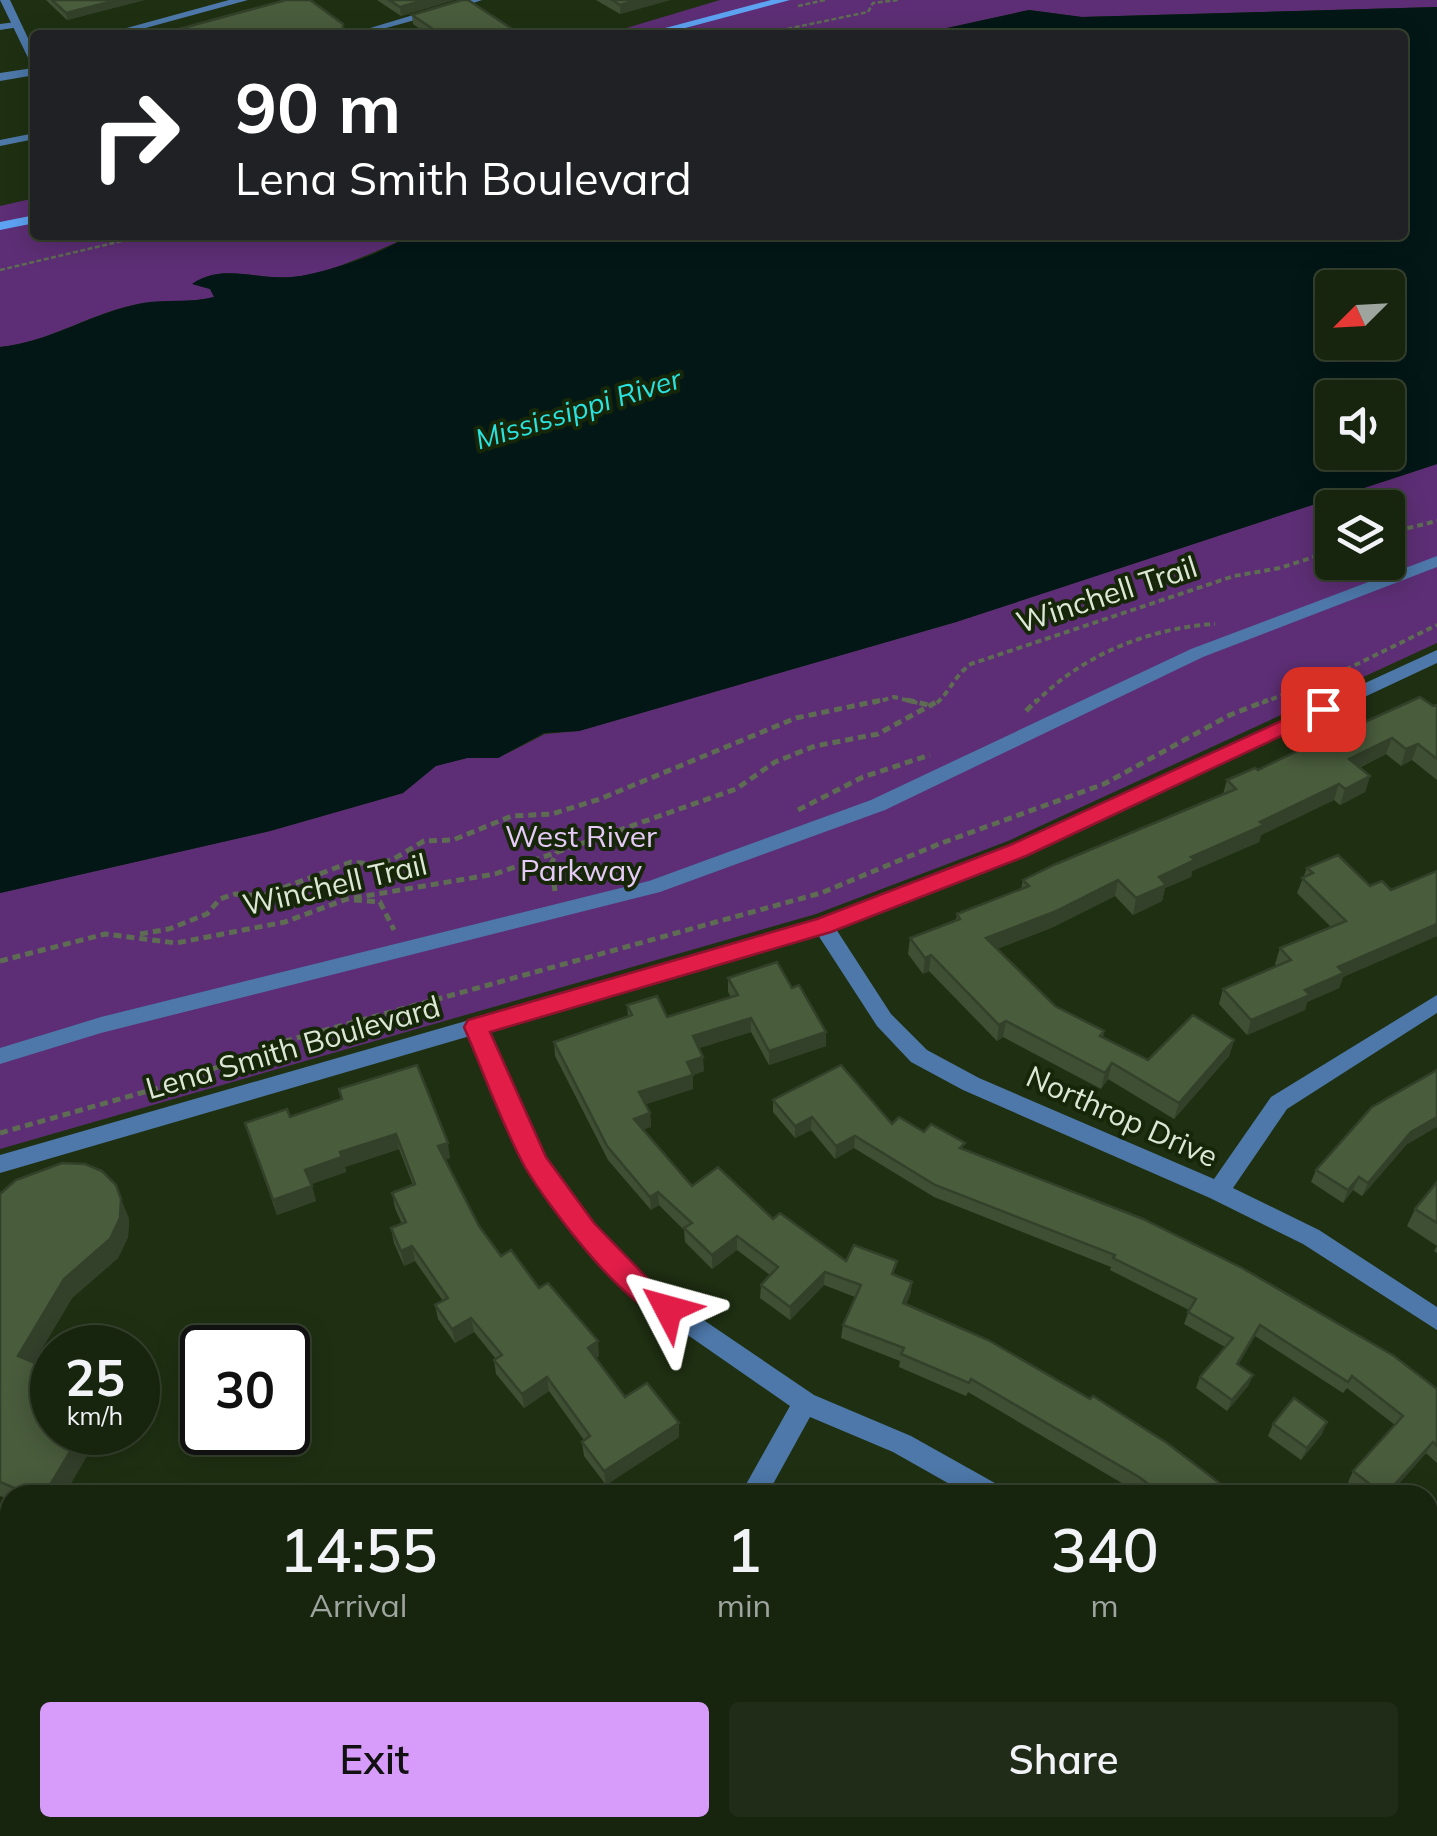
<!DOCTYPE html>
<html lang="en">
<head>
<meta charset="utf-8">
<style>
	body { margin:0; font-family:Mulish,sans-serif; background:#202c17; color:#f1f3f6; height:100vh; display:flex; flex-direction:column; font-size:38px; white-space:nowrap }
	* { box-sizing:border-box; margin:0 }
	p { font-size:32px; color:#9ea49e }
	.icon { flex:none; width:55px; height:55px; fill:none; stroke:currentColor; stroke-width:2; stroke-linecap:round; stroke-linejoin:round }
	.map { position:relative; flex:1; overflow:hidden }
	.panel { position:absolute; left:0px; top:1485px; width:1438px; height:352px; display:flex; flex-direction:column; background:#17240e; border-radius:30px 30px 0 0; box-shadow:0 5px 25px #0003,0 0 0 2px #36412e }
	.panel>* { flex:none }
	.banner { position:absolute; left:30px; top:30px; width:1378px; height:210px; border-radius:10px; box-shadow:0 5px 25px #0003,0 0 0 2px #36412e; background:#202124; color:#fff; overflow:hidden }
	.needle { width:65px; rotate:246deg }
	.controls { position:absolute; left:1315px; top:270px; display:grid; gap:20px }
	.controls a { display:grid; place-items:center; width:90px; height:90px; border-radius:10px; background:#17240e; box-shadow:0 5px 25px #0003,0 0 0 2px #36412e; font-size:50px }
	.speed { position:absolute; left:30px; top:1325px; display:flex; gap:20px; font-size:50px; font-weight:700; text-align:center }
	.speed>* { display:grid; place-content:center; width:130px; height:130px; border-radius:50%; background:#17240e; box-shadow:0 5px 25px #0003,0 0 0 2px #36412e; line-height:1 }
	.speed small { font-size:25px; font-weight:400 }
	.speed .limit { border:5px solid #111; border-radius:15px; background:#fff; color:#111 }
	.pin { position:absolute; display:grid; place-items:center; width:85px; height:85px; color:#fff; margin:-42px; border-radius:20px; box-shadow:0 5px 15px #0006 }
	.me { position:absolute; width:110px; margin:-55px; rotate:309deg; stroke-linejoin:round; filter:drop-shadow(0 0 8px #0008) }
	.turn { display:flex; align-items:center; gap:35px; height:210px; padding:0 40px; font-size:45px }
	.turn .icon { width:130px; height:130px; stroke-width:2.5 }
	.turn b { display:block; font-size:70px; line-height:85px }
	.eta { display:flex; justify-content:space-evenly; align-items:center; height:170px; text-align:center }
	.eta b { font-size:60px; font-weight:600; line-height:70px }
	.button { display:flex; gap:20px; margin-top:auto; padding:20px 40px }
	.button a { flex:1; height:115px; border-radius:10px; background:#d79bf9; color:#111; font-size:40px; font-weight:600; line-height:115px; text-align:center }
	.button a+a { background:#202c17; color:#f1f3f6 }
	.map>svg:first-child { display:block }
	.green { fill:#5d2e75; fill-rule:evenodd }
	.water { fill:#031717; fill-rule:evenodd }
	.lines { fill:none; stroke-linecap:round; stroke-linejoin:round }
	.path-far2 { stroke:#5d6c52; stroke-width:2.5; stroke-dasharray:5 2.5; stroke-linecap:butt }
	.path-far1 { stroke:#5d6c52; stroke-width:4; stroke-dasharray:6 4; stroke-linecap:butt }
	.path { stroke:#5d6c52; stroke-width:5; stroke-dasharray:8 5; stroke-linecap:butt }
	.lane { fill:#4d78a9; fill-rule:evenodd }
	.street { fill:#4d78a9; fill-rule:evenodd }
	.secondary { fill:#5da3f2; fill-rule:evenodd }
	.wall { fill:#3f4f34 }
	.shaded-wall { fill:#33402a }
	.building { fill:#495c3c; stroke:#33402a; stroke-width:2.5 }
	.route { fill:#e11d48; stroke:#92132f; stroke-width:2.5 }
	.labels { text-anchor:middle; stroke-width:8; stroke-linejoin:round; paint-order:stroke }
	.far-water-label { font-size:28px; font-style:italic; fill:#2ae3df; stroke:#162608 }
	.street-label { font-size:30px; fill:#dce7d5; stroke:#162608 }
	.park-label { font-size:30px; fill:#e6caf7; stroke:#162608 }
</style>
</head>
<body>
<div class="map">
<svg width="1437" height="1836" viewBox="0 0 1437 1836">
	<rect width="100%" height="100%" fill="#1f3012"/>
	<!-- green -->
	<g class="green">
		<path d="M720 0H1437V7L1081 17 1029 10 915 35H603Z"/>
		<path d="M35 198V235H407L405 239C370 253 332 273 293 277 260 281 222 262 193 284L210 289 215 297C191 303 168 300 144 303 93 311 51 342 0 347V206Z"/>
		<path d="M1437 464V643L1008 841 816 914 0 1149V893L270 831 403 793 435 766 467 758H498L545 734 579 731 956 622ZM1332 508H1388V562H1332Z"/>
	</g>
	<!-- water -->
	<path class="water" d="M1437 7V464L956 622 579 731 544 733 498 758H467L436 766 403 793 270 831 0 893V347C51 342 93 312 143 303 167 299 191 303 214 297L210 289 192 284C222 263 257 280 291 277 316 276 391 252 407 235H1402V35H915L1029 10 1082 17ZM1332 288H1388V342H1332ZM1332 398H1388V452H1332Z"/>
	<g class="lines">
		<!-- path-far2 -->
		<g class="path-far2">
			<path d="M798 6 825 0"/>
			<path d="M758 35 868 12 873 3 898 0"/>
			<path d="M0 270 147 235"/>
		</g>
		<!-- path-far1 -->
		<g class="path-far1">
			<path d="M1388 533 1437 521"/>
			<path d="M873 703 894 697 918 703"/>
			<path d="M937 703C951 690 955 675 971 664L1234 576 1280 568 1332 551"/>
			<path d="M1035 703C1082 655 1149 628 1215 624"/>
			<path d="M1262 703 1343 671 1437 625"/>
		</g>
		<!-- path -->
		<g class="path">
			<path d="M907 700 933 706"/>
			<path d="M1026 711 1037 700"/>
			<path d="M798 810 863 777 930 755"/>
			<path d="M555 891 551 864 557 852"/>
			<path d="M354 900 380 902 394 930"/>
			<path d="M140 934 169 929 207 914 220 899 235 894 262 896 351 862 372 864 392 860 424 841 453 840 512 816 552 814 600 799 796 718 882 700"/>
			<path d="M0 961 105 934 176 943 285 922 347 899 495 874 736 789 775 762 815 746 878 734 940 700"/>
			<path d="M0 1133 183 1081 275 1044 821 893 939 844 1104 784 1230 715 1268 700"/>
		</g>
		<!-- lane -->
		<g class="lane">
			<path d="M469 0H482L452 10 448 7Z"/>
			<path d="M430 10 434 13 433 15 361 35H347Z"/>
			<path d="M16 22 20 25 19 27 0 30V24Z"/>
			<path d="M35 133V139L0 146V140Z"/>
		</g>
		<!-- street -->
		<g class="street">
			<path d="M0 0H10L35 53V75L0 81V73L33 68Z"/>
			<path d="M229 0H248L120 35H101Z"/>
			<path d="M1437 556V567L1203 657 885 810 660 892 101 1033 0 1064V1048L101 1017 649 881 871 800 1191 649Z"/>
			<path d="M1437 650V663L1025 856 836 929 891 1014 927 1050 979 1078 1214 1179 1271 1097 1437 995V1013L1287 1109 1233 1188 1319 1230 1437 1307V1330L1303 1244 1210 1198 963 1090 911 1062 877 1026 818 935 488 1031 545 1157 593 1224 649 1283 814 1395 911 1436 1002 1487 1006 1495H969L893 1452 810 1417 767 1495H740L790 1406 633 1297 577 1238 528 1168 470 1036 0 1173V1155L817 920 1011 846Z"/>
			<path d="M732 1828H761L764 1836H735Z"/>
			<path d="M1383 1828H1415L1418 1836H1386Z"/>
		</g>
		<!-- secondary -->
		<g class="secondary">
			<path d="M771 0H790L659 35H639Z"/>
			<path d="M35 215V223L0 230V222Z"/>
		</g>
	</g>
	<!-- wall -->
	<g class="wall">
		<path d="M46 0H144L67 20Z"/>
		<path d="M377 0H454L401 16Z"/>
		<path d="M596 0H670L620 14Z"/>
		<path d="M412 15 520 34V35H413L424 32 413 24Z"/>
		<path d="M1437 705V780L1412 760 1401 766 1386 754 1359 768 1370 776 1365 792 1340 805 1334 800 1261 835 1259 842 1192 871 1191 877 1165 888 1162 901 1133 915 1115 896 1051 928 997 949 1055 1006 1104 1031 1103 1037 1148 1060 1234 1040 1229 1056 1174 1119 1108 1079 1101 1089 1003 1037 997 1041 929 971 923 974 908 954 910 938 956 921 957 914 1021 889 1023 880 1223 794 1227 780 1258 770 1356 726Z"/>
		<path d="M1307 868 1370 886 1391 890 1437 871V936L1343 977 1339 988 1307 1002 1305 1010 1247 1035 1219 1004 1223 989 1277 966 1275 964 1280 948 1331 927 1297 893Z"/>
		<path d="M728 978 826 1046 769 1065 751 1032 699 1048 704 1071 693 1075V1089L646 1104 650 1113 651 1127 643 1129 692 1186 773 1219 846 1261 912 1282 910 1295 906 1304 1235 1495H1142L968 1392 966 1396 899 1367 900 1361 841 1338 843 1325 855 1297 824 1285 790 1320 760 1298 761 1285 770 1275 737 1250 712 1269 685 1242 684 1230 659 1205 651 1210 608 1160 555 1056 554 1042 628 1016 627 1005 667 1017 731 997 728 992Z"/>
		<path d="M339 1089 450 1158 445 1160 479 1226 501 1256 539 1288 599 1356 596 1358 625 1397 679 1423V1437L606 1485 584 1456 582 1442 584 1440 549 1391 524 1408 496 1374 494 1360 496 1359 474 1332 455 1343 438 1319 435 1305 443 1301 415 1261 404 1266 394 1243 391 1228 402 1224 395 1208 392 1193 413 1185 399 1149 345 1167 346 1172 311 1184 316 1201 277 1215 245 1123 290 1117 341 1099Z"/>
		<path d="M773 1100 892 1124 924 1132 964 1150 1437 1389V1463L1426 1453 1389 1495H1364L1348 1482 1353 1471 1395 1425 1347 1388 1343 1393 1255 1336 1238 1365 1253 1375 1248 1386 1227 1411 1196 1388 1200 1377 1225 1347 1184 1324 1189 1310 1110 1270 1111 1267 934 1197 854 1148 835 1159 811 1130 795 1138 773 1112Z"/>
		<path d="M1406 1145 1362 1196 1353 1190 1343 1203 1311 1182 1316 1170Z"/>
		<path d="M1437 1182V1253L1434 1251 1437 1246 1407 1226 1415 1209Z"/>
		<path d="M0 1194 129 1218 128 1237 118 1258 72 1298 34 1362 52 1432H101L64 1495H10V1500L0 1496Z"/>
		<path d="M1273 1424 1322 1434 1301 1460 1268 1436Z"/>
		<path d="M1437 1690V1755L1428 1744V1698Z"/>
		<path d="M852 1828H974L979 1836H856Z"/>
		<path d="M1148 1828H1226L1235 1836H1156Z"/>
	</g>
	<!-- shaded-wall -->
	<g class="shaded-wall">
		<path d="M117 0H144L67 20 66 13Z"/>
		<path d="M425 0H454L401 16 400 7Z"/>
		<path d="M637 0H670L620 14V5Z"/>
		<path d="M312 29 313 35H287Z"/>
		<path d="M1392 738 1386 754 1343 775 1349 759Z"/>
		<path d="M1418 744 1412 760 1401 766 1406 749Z"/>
		<path d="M1370 776 1365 792 1340 805 1345 789Z"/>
		<path d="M1339 784 1334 800 1261 835 1259 842 1192 871 1191 877 1165 888 1162 901 1133 915 1136 898 1159 877 1191 857Z"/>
		<path d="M1118 880 1115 896 1051 928 983 954 986 938Z"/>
		<path d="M1437 924V936L1343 977 1339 988 1307 1002 1305 1010 1247 1035 1251 1020 1305 990 1338 967Z"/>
		<path d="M931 955 929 971 923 974 925 958Z"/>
		<path d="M751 1018V1032L693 1050V1036Z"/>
		<path d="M1006 1021 1003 1037 997 1041 999 1025Z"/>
		<path d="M826 1032V1046L769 1065V1051Z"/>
		<path d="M1234 1040 1229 1056 1174 1119 1179 1103Z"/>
		<path d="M703 1057 704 1071 687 1077V1062Z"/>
		<path d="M1112 1063 1108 1079 1101 1089 1105 1073Z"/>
		<path d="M693 1075V1089L640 1106 639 1092Z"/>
		<path d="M650 1113 651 1127 634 1133V1119Z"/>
		<path d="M812 1117 811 1130 795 1138V1126Z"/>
		<path d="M1437 1117V1127L1406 1145 1362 1196 1368 1183 1411 1132Z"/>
		<path d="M396 1134 399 1149 345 1167 346 1172 309 1185 305 1170 340 1152Z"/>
		<path d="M855 1136 854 1148 835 1159 836 1146Z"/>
		<path d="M448 1143 450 1158 441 1162 438 1146Z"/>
		<path d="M1359 1177 1353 1190 1343 1203 1348 1190Z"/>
		<path d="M312 1186 316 1201 277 1215 273 1200Z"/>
		<path d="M658 1192 659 1205 651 1210 650 1197Z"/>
		<path d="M121 1199 129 1218 128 1237 118 1258 72 1298 27 1374 18 1356 64 1279Z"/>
		<path d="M737 1236V1250L712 1269V1255Z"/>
		<path d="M412 1246 415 1261 404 1266 401 1251Z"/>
		<path d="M825 1272 824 1285 790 1320V1307Z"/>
		<path d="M912 1282 910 1295 901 1316 903 1303Z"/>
		<path d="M471 1318 474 1332 455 1343 452 1329Z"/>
		<path d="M1260 1325 1255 1336 1232 1375 1237 1364Z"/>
		<path d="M598 1341 599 1356 590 1363 588 1348Z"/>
		<path d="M1253 1375 1248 1386 1227 1411 1232 1400Z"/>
		<path d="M547 1377 549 1391 524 1408 522 1394Z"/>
		<path d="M1327 1422 1322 1434 1301 1460 1307 1448Z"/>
		<path d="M679 1423V1437L606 1485 604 1471Z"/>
		<path d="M82 1432H101L64 1495H44Z"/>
		<path d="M1433 1442 1426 1453 1389 1495H1385Z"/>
	</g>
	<!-- building -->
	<g class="building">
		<path d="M52 0H117L66 13Z"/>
		<path d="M286 0H310L343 24V28L355 35H320L312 29 287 35H157Z"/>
		<path d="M389 0H425L400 7Z"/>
		<path d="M462 0H468L520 34 413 35 433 29 412 15Z"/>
		<path d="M612 0H637L620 5Z"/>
		<path d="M1420 697 1433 706 1437 705V759L1418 744 1406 749 1392 738 1349 759 1370 776 1345 789 1339 784 1260 822 1264 825 1191 857 1195 860 1159 877 1166 885 1136 898 1118 880 1054 912 986 938 1055 1006 1104 1031 1100 1036 1148 1060 1193 1015 1234 1040 1179 1103 1112 1063 1105 1073 1006 1021 999 1025 931 955 925 958 910 938 960 919 957 914 1029 886 1023 880 1056 864 1236 789 1227 780 1255 768 1258 770 1353 724 1356 726Z"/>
		<path d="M1338 855 1370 886 1382 881 1391 890 1437 871V924L1338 967 1344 973 1305 990 1310 995 1251 1020 1223 989 1291 960 1280 948 1346 921 1302 878 1313 873 1307 868Z"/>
		<path d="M777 962 792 988 799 985 826 1032 769 1051 751 1018 693 1036 703 1057 687 1062 693 1075 639 1092 650 1113 634 1119 692 1186 718 1167 773 1219 780 1213 846 1261 854 1245 897 1261 892 1274 912 1282 903 1303 988 1340 1090 1399 1093 1396 1167 1443 1235 1495H1163L1139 1477 971 1379 969 1383 901 1354 904 1348 843 1325 861 1285 825 1272 790 1307 761 1285 778 1267 737 1236 712 1255 684 1228 692 1223 658 1192 650 1197 607 1146 554 1042 632 1015 627 1005 657 996 667 1017 738 995 728 978Z"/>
		<path d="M417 1065 448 1143 438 1146 479 1226 501 1256 511 1250 539 1288 548 1283 598 1341 588 1348 625 1397 647 1383 679 1423 604 1471 582 1442 590 1436 547 1377 522 1394 494 1360 502 1355 471 1318 452 1329 435 1305 448 1298 412 1246 401 1251 391 1228 406 1222 392 1193 415 1184 396 1134 340 1152 342 1157 305 1170 312 1186 273 1200 245 1123 287 1109 290 1117 342 1099 339 1089Z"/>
		<path d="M841 1065 892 1124 899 1117 924 1132 931 1124 965 1143 960 1148 1143 1219 1242 1268 1394 1356 1437 1389V1446L1433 1442 1385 1495H1384L1353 1471 1403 1416 1352 1376 1348 1382 1260 1325 1237 1364 1253 1375 1232 1400 1200 1377 1233 1338 1188 1312 1196 1299 1113 1258 1115 1255 935 1185 855 1136 836 1146 812 1117 795 1126 773 1100Z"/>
		<path d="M1437 1070V1117L1411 1132 1368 1183 1359 1177 1348 1190 1316 1170 1372 1107Z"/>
		<path d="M62 1163 85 1164 102 1171 116 1185 121 1199 120 1218 110 1239 64 1279 18 1356 52 1370V1432H82L44 1495H31L0 1482V1194L16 1180Z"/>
		<path d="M1437 1182V1223L1415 1209Z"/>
		<path d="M1294 1398 1327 1422 1307 1448 1273 1424Z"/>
		<path d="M1428 1614 1437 1622V1635L1428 1646Z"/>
		<path d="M1437 1690V1738L1428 1727V1698Z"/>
		<path d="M570 1828H645L648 1836H554L571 1829Z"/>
		<path d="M860 1828H974L979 1836H864Z"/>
		<path d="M1163 1828H1226L1235 1836H1172Z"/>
		<path d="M1252 1828H1292L1302 1836H1245Z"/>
	</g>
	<!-- route -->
	<path class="route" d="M1323 702 1330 704V713L1026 856 831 932 490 1032 546 1157 594 1223 651 1282 678 1301 682 1309 678 1317C639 1331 544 1200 525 1167 501 1123 484 1073 464 1027L468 1020 817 919 1010 845Z"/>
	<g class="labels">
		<!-- far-water labels -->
		<g class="far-water-label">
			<text transform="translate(578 409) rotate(-17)" y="10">Mississippi River</text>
		</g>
		<!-- street labels -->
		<g class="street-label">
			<text transform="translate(1107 595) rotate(-18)" y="10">Winchell Trail</text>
			<text transform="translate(335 885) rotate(-13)" y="10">Winchell Trail</text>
			<text transform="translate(293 1048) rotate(-16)" y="10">Lena Smith Boulevard</text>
			<text transform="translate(1122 1117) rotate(24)" y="10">Northrop Drive</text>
		</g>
		<!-- park labels -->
		<g class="park-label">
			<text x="581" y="847">West River<tspan x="581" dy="34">Parkway</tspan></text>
		</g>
	</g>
</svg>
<div class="controls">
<a><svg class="needle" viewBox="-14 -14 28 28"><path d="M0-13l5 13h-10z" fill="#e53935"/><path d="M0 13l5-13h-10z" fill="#9ea49e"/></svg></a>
<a><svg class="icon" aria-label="sound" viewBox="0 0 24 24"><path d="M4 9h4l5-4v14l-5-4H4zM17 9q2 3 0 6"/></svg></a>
<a><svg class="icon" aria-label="layers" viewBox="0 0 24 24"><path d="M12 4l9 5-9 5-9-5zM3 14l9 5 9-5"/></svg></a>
</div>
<div class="speed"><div>25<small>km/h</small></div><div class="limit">30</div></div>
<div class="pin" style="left:1323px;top:709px;background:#d93025"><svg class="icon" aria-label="arrive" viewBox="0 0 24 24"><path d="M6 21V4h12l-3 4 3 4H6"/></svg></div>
<svg class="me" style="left:668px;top:1309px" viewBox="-20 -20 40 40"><path d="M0-17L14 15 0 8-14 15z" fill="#e11d48" stroke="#fff" stroke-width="4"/></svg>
<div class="banner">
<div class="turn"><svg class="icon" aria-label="right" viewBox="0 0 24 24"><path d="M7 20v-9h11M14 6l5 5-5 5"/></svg><div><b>90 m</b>Lena Smith Boulevard</div></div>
</div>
<section class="panel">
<div class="eta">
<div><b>14:55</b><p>Arrival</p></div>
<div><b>1</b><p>min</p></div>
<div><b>340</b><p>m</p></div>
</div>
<div class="button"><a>Exit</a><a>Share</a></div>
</section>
</div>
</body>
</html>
